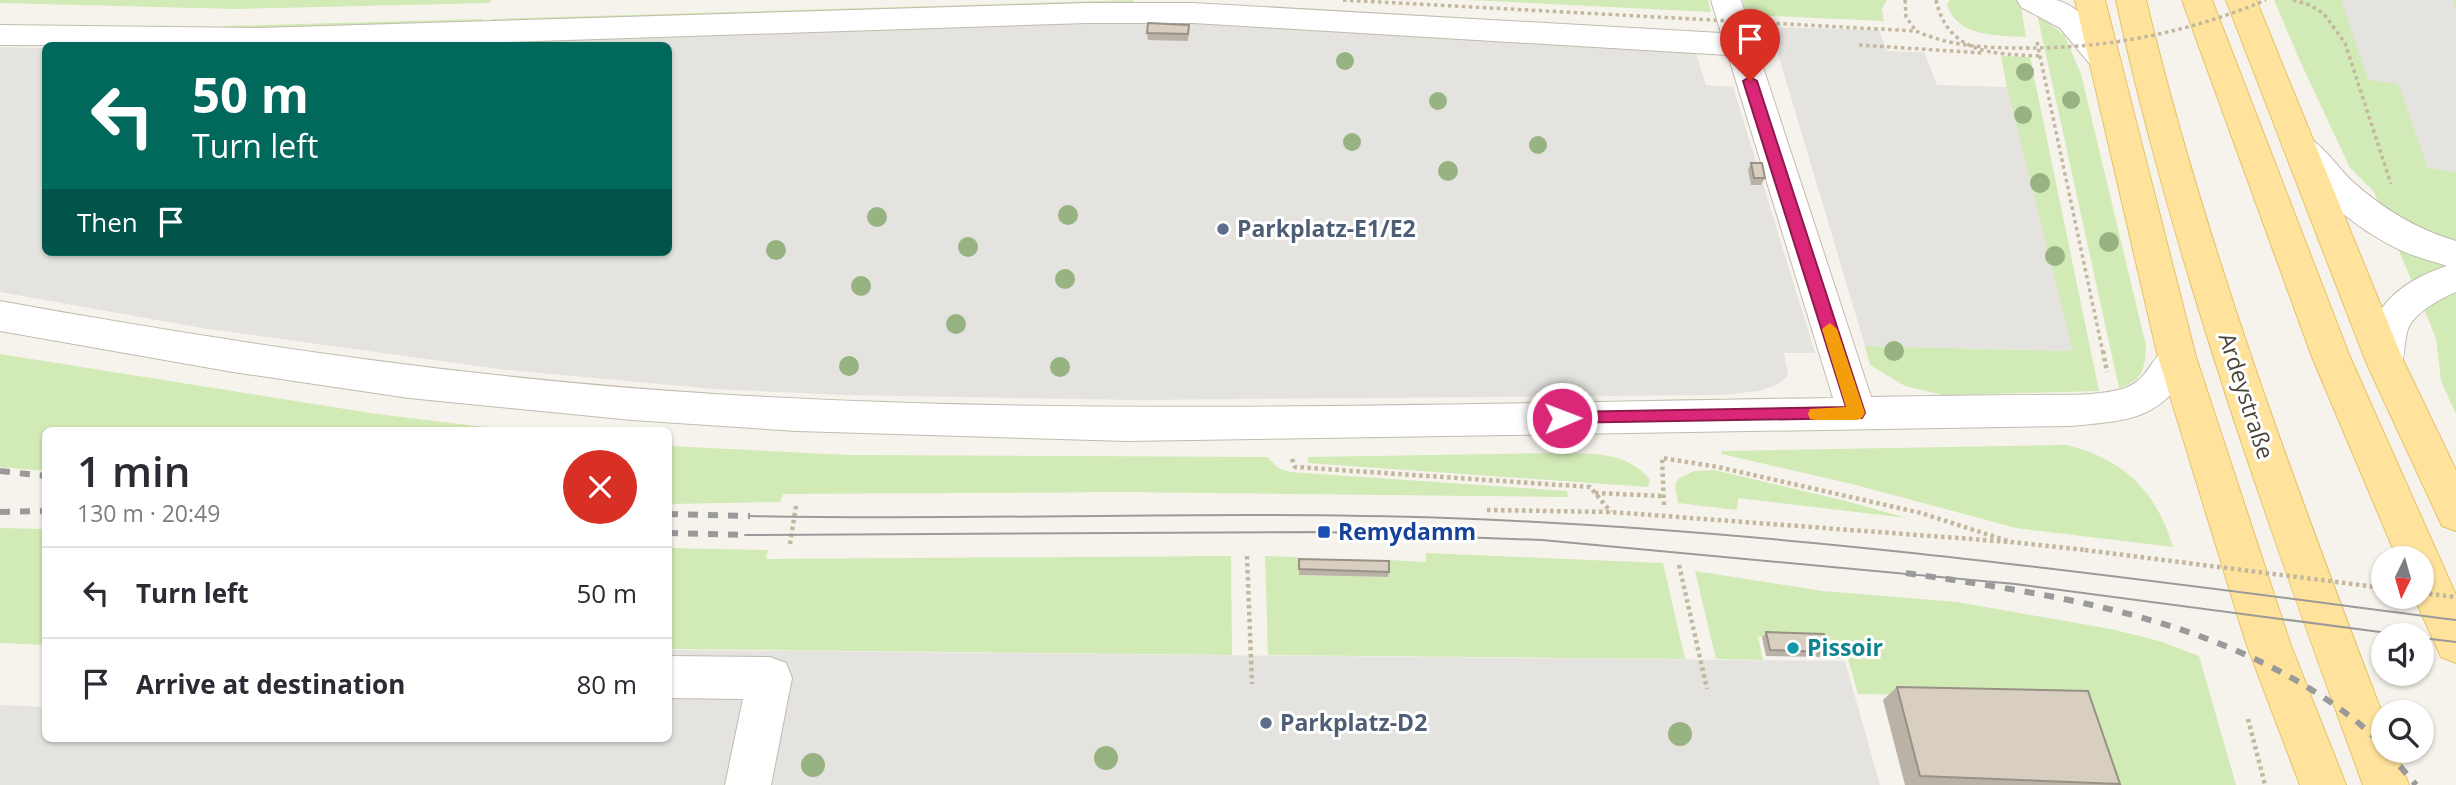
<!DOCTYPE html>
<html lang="en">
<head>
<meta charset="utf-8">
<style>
	body { margin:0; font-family:"Open Sans",sans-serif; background:#f2f2f3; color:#2b2b33; height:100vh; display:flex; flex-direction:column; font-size:26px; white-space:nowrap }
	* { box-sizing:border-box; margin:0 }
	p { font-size:23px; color:#7c7c81 }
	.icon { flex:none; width:38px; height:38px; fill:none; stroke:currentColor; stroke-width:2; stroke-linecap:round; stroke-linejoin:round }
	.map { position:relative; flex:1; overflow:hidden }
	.sheet { position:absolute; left:42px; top:427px; width:630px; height:315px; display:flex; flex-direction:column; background:#fff; border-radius:10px; box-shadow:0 2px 5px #0004 }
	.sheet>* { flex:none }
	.banner { position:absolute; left:42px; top:42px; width:630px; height:214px; border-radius:10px; box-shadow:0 2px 5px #0004; background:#00695c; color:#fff; overflow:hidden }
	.needle { width:46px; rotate:185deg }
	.buttons { position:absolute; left:2371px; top:546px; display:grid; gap:14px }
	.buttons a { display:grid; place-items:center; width:63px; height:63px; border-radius:50%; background:#fff; box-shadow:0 2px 5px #0004; font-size:35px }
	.pin { position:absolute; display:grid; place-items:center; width:60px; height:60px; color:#fff; margin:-72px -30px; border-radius:50% 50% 50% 0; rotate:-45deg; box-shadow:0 0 7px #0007 }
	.pin .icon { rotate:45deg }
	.me { position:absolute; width:77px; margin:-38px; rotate:89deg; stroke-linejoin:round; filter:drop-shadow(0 0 5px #0008) }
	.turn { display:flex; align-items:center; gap:24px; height:147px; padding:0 35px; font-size:32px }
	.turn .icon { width:91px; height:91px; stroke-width:2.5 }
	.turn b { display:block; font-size:49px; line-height:60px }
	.then { display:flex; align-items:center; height:66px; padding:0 35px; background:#0003; gap:14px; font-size:26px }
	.round { display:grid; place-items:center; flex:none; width:74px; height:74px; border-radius:37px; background:#f2f2f3 }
	.head { display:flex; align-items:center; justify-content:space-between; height:119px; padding:0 35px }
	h1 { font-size:42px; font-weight:600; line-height:52px }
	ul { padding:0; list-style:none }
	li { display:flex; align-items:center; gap:21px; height:91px; padding:0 35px; border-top:2px solid #e1e1e2 }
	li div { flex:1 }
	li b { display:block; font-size:26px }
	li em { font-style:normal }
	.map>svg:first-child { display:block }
	.green { fill:#d2eab5 }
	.parking { fill:#e5e3e0 }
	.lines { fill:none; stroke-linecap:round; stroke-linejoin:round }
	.minor-casing { stroke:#c2bbae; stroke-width:2 }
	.major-casing { stroke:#e6c16a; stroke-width:2 }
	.path-far1 { stroke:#c4b79f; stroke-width:3.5; stroke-dasharray:3.5 3.5; stroke-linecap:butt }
	.path { stroke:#c4b79f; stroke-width:4.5; stroke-dasharray:3.5 3.5; stroke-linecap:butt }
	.minor { fill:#fff; fill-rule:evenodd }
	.major { fill:#ffe39c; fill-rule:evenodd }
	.tram { stroke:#9a9a9a; stroke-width:2 }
	.rail { stroke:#9a9a9a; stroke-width:6; stroke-dasharray:10 10; stroke-linecap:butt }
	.path-bridge-far1 { stroke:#c4b79f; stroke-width:3.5; stroke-dasharray:3.5 3.5; stroke-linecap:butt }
	.path-bridge { stroke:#c4b79f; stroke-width:4.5; stroke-dasharray:3.5 3.5; stroke-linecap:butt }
	.tree { fill:#97b381 }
	.wall { fill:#bab2a6 }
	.building { fill:#d8cfc1; stroke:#979187; stroke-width:2 }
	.route { fill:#db2777; stroke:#8e194d; stroke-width:2 }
	.slow { fill:#f59e0b }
	.service-dot { fill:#5c6f8a; stroke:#fff; stroke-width:2.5 }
	.transit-dot { fill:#1a4fb4; stroke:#fff; stroke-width:2.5 }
	.culture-dot { fill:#0f9aa8; stroke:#fff; stroke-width:2.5 }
	.labels { text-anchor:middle; stroke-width:6; stroke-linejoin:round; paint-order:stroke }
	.service-label { font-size:23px; font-weight:bold; fill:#4e5e75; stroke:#fff; text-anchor:start }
	.street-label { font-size:23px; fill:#4b4439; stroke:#fff }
	.transit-label { font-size:23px; font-weight:bold; fill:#164399; stroke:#fff; text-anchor:start }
	.culture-label { font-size:23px; font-weight:bold; fill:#0d838f; stroke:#fff; text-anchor:start }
</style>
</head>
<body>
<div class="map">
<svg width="2456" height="785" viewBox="0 0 2456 785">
	<rect width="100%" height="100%" fill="#f6f3ec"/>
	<!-- green -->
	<g class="green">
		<path d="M0 0H491L490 3 236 9 0 3Z"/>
		<path d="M1133 0 1132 6 488 26 492 19Z"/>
		<path d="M1469 0H1708L1711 12Z"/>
		<path d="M1743 0H1887L1882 9 1884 21 1747 15Z"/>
		<path d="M1950 0H2020L2026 37C1997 35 1959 38 1947 5Z"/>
		<path d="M2274 0H2456V414L2441 381 2436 338 2374 192 2350 168 2300 61Z"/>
		<path d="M2037 14 2064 35 2081 74 2146 346C2145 368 2143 381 2119 388Z"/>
		<path d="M482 19 478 27 222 32 225 26Z"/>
		<path d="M2001 56 2030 57 2099 391 1943 395 1905 386 1870 365 1865 346 2072 351 2007 88Z"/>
		<path d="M0 354 377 414 509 430H46L45 471 0 467Z"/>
		<path d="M2067 445C2125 460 2156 491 2173 547L2016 528 1856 485 1722 454 1721 451Z"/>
		<path d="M669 446 848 455 1267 457 1278 468 1290 472 1567 491 1568 497 1125 492 783 494 780 502 669 504Z"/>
		<path d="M1559 453C1593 454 1627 451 1650 480L1648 487 1308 463V457Z"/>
		<path d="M1714 470 1846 501 1907 518 1738 498 1737 510 1678 503 1675 485 1679 478 1694 471Z"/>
		<path d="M0 528 45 529V645L0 643Z"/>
		<path d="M669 548 768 550 766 559 1231 556 1232 655 669 649Z"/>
		<path d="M1426 553 1663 563 1685 659 1268 655 1265 556 1298 557 1299 575 1388 577V560L1426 562Z"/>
		<path d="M1695 571 1823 591 1957 602 2111 629 2159 641 2199 656 2236 785H2115L2076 698 1858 694 1848 659H1830L1824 638 1758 637 1763 660 1716 659Z"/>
	</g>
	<!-- parking -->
	<g class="parking">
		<path d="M2341 0H2453L2456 8V172L2428 168 2398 84 2368 80Z"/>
		<path d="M1087 23H1190L1696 53 1706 85 1733 87 1815 353H1784L1788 376 1777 385 1758 391 1722 395 1137 400 842 395 714 389 507 370 202 328 0 292V47L45 48 46 252H668V46L380 45Z"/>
		<path d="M1770 27 1879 30 1887 51 1924 52 1937 85 2007 87 2073 351 1865 346Z"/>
		<path d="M669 650 1845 661 1880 785H0V705L45 707 46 738H668Z"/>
	</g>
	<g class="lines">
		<!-- minor casing -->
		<g class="minor-casing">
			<g id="minor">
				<path d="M1711 0H1741L1871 397C1925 396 1979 395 2033 395 2062 394 2097 397 2125 388 2157 377 2153 334 2190 346L2196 357C2164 419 2136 420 2070 426L1127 441 797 431 632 420 409 398 233 372 0 331V301C237 344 474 379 715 394 1087 417 1460 403 1833 398L1728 55 1193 23H1087L385 46 0 45V25L259 28 1087 3H1193L1721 33Z"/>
				<path d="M2017 0C2029 0 2045 0 2056 0 2083 7 2107 39 2121 61L2116 69 2105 72 2094 69 2060 28 2021 7Z"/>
				<path d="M2299 134C2321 140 2335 165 2352 181 2383 209 2416 229 2456 241V292C2440 299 2415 312 2408 329 2403 344 2406 359 2398 373L2385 377 2372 373C2366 361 2366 354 2369 341 2375 300 2410 278 2447 266 2432 261 2415 257 2400 250 2356 229 2307 189 2282 146L2287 138Z"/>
				<path d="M668 656 770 657 786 663 792 678 771 785H725L743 699 668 698Z"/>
			</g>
		</g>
		<!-- major casing -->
		<g class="major-casing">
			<g id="major">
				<path d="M2075 0H2105L2196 357 2290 643 2346 785H2300L2246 643 2158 357Z"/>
				<path d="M2116 0H2146C2205 245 2294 483 2384 718V751H2396L2409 785H2363C2269 528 2175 268 2116 0Z"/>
				<path d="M2182 0H2212L2350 357 2456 595V663L2441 657 2414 597H2422V558H2397L2312 357Z"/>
				<path d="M2226 0H2256L2404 362 2456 470V531L2442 526 2366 362Z"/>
			</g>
		</g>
		<!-- path-far1 -->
		<g class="path-far1">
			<path d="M1905 0 1906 17 1916 31"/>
			<path d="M1936 0C1948 54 1993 54 2040 56"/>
			<path d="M2293 0 2310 5 2324 14 2345 43 2391 184"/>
			<path d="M2037 42 2103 353"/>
			<path d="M1859 45 1983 53"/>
		</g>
		<!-- path -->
		<g class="path">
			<path d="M2103 351 2107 372"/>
			<path d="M1292 459 1295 467 1590 487 1611 512"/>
			<path d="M1595 493 1663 496"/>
			<path d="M1664 505 1662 458 1718 467 1921 513 2011 542 2085 550"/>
			<path d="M1487 510 1611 512 2011 542"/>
			<path d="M790 544 796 506"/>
			<path d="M1247 556 1252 684"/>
			<path d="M1679 565 1707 689"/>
			<path d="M2248 719 2265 785"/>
		</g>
		<!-- minor -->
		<use href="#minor" class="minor"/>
		<!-- major -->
		<use href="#major" class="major"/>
		<!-- tram -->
		<g class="tram">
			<path d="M750 516C982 521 1215 510 1447 518 1785 530 2121 577 2456 620"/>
			<path d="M745 535 1324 532 1542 540 2015 584 2403 635"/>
			<path d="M2422 638 2456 642"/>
		</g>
		<!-- rail -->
		<g class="rail">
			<path d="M0 471 46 476"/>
			<path d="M0 512 46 511"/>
			<path d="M668 514 750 516"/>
			<path d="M668 533 745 535"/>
			<path d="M1906 573C2043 593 2183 613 2304 685 2333 703 2361 722 2384 747"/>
			<path d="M2387 751 2416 785"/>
		</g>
		<!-- path-bridge-far1 -->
		<path class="path-bridge-far1" d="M1343 0 1916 31C1949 46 1985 48 2021 48 2106 49 2187 33 2266 0"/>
		<!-- path-bridge -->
		<g class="path-bridge">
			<path d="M2085 550 2384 588"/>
			<path d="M2422 593 2456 597"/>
		</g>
	</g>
	<!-- trees -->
	<g class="tree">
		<circle cx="1345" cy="61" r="9"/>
		<circle cx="2025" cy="72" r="9"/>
		<circle cx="2071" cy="100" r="9"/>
		<circle cx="1438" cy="101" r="9"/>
		<circle cx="2023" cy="115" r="9"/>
		<circle cx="1352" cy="142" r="9"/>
		<circle cx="1538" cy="145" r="9"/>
		<circle cx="1448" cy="171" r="10"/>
		<circle cx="2040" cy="183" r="10"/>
		<circle cx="1068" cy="215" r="10"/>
		<circle cx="877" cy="217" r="10"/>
		<circle cx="2109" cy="242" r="10"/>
		<circle cx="968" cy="247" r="10"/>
		<circle cx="776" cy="250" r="10"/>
		<circle cx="2055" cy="256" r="10"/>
		<circle cx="1065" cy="279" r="10"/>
		<circle cx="861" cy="286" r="10"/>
		<circle cx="956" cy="324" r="10"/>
		<circle cx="1894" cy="351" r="10"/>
		<circle cx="849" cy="366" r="10"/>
		<circle cx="1060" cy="367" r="10"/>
		<circle cx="1680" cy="734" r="12"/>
		<circle cx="1106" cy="758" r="12"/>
		<circle cx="813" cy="765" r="12"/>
	</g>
	<!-- wall -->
	<g class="wall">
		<path d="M1189 25 1188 41 1148 40 1147 33Z"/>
		<path d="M1751 163 1765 178 1761 185H1751L1748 170Z"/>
		<path d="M1299 559 1389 572 1388 577 1299 575Z"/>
		<path d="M1766 632 1829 652 1824 657 1766 656 1762 638Z"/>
		<path d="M1897 687 2120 784 2118 785H1905L1883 700Z"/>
	</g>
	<!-- building -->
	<g class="building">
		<path d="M1148 23 1189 25 1188 34 1147 33Z"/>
		<path d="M1751 163H1762L1765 178H1754Z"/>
		<path d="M1299 559 1389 561V572L1299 569Z"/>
		<path d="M1766 632 1824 634 1829 652 1770 650Z"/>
		<path d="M1897 687 2088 691 2120 784 1920 776Z"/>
	</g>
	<!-- route -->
	<path class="route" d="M1750 77 1757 81 1865 413 1862 418 1557 423 1554 418 1557 414 1562 412 1846 407 1743 81Z"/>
	<!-- slow -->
	<path class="slow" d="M1830 323 1837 329 1865 413 1862 418 1857 420H1816L1810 419 1808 414 1810 409 1846 407 1822 329Z"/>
	<!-- markers -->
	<g class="service-dot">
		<circle cx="1223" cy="229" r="7"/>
		<circle cx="1266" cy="723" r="7"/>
	</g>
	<rect class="transit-dot" x="1317" y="525" width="14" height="14" rx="3.5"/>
	<circle class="culture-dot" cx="1793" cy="648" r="7"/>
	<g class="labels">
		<!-- service labels -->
		<g class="service-label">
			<text x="1237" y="237">Parkplatz-E1/E2</text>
			<text x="1280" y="731">Parkplatz-D2</text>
		</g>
		<!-- street labels -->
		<g class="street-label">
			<text transform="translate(2246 396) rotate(72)" y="8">Ardeystraße</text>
		</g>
		<!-- transit labels -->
		<g class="transit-label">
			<text x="1338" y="540">Remydamm</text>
		</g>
		<!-- culture labels -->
		<g class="culture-label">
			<text x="1807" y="656">Pissoir</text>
		</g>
	</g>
</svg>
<div class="buttons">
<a><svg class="needle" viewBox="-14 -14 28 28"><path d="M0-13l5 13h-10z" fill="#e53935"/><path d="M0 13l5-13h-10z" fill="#7c7c81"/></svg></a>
<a><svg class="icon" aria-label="sound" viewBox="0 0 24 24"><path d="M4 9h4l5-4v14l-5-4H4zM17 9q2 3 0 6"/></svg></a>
<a><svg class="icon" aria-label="search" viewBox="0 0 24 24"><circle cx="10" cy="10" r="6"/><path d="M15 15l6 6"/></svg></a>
</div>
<div class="pin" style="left:1750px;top:81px;background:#d93025"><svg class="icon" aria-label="arrive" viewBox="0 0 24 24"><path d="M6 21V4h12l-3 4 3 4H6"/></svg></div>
<svg class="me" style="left:1562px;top:418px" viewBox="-20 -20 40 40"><circle r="17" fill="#db2777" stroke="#fff" stroke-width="3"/><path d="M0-11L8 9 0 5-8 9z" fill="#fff"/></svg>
<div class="banner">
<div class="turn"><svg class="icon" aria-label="left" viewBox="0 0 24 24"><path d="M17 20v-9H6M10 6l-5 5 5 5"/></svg><div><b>50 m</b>Turn left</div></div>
<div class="then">Then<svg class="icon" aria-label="arrive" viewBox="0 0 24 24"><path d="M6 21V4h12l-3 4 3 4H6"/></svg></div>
</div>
<section class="sheet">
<div class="head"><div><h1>1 min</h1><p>130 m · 20:49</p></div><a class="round" style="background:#d93025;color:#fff"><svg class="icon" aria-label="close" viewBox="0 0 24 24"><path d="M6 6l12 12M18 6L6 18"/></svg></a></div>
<ul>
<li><svg class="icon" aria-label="left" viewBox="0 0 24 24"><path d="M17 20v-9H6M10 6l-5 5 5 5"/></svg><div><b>Turn left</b></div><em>50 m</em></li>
<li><svg class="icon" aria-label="arrive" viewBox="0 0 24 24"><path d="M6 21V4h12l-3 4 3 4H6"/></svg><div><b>Arrive at destination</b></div><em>80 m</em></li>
</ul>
</section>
</div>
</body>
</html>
